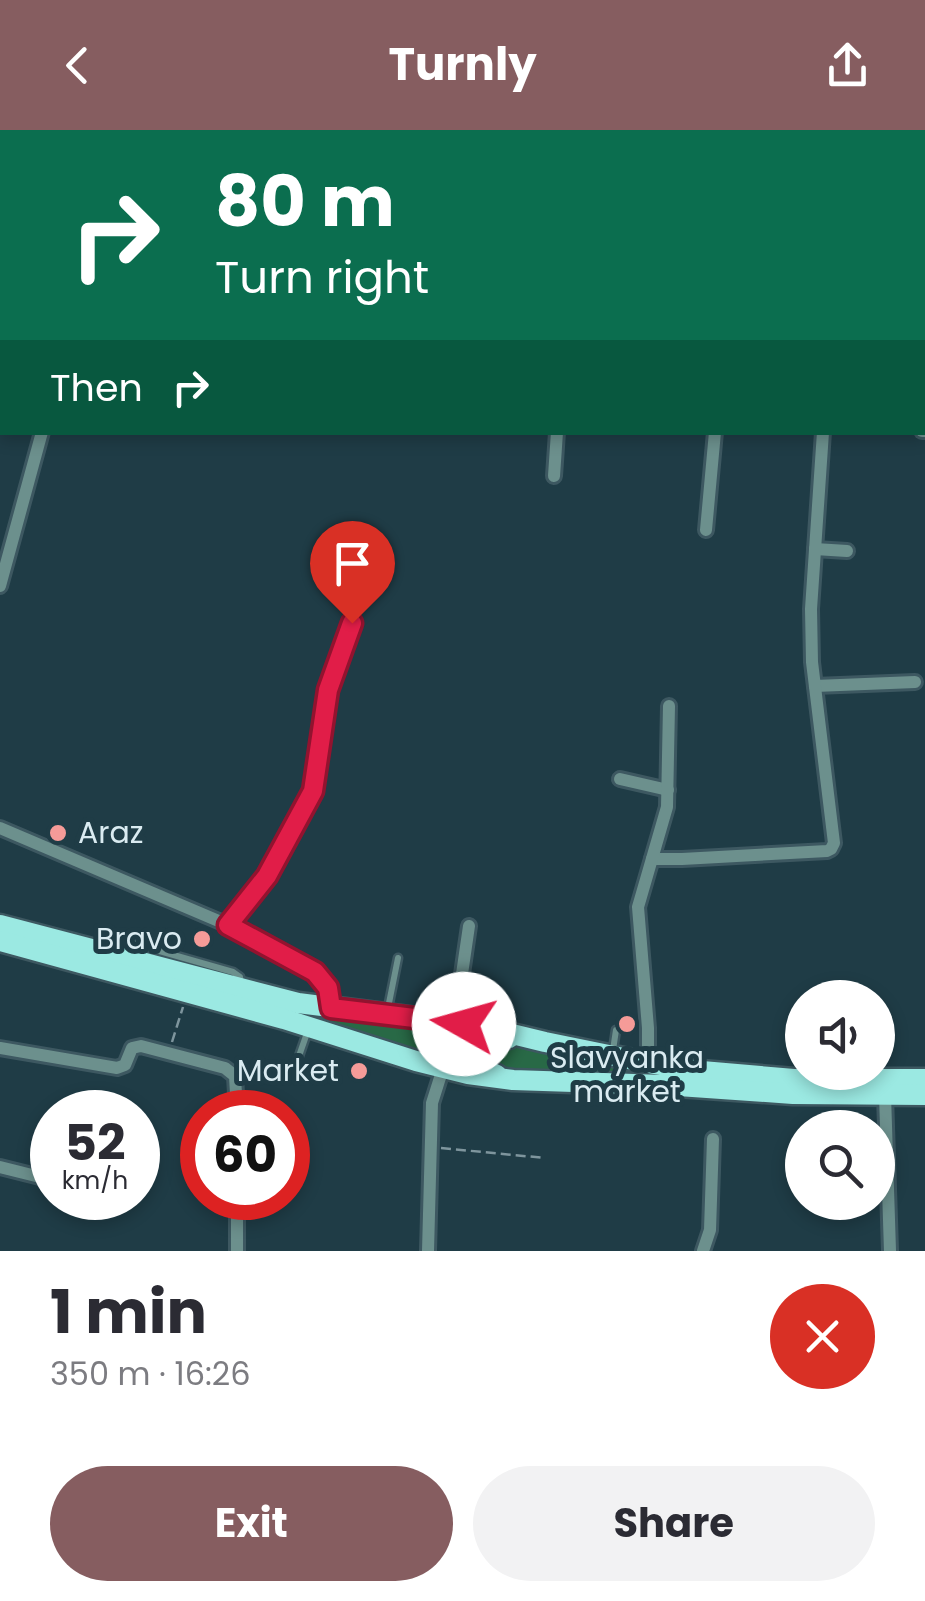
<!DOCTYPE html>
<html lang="en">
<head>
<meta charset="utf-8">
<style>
	body { margin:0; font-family:Poppins,sans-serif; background:#f2f2f3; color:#2b2b33; height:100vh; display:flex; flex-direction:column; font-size:38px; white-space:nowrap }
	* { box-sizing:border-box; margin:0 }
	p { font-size:32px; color:#7c7c81 }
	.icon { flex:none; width:55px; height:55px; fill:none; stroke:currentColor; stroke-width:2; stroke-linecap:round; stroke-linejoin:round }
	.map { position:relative; height:1121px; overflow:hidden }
	.side { display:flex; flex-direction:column; background:#fff; flex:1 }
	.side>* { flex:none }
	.top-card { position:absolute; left:0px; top:0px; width:925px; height:305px; box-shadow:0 5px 15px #0003; background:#0b6e4f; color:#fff; overflow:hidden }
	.controls { position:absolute; left:785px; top:850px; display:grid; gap:20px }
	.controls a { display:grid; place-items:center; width:110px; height:110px; border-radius:50%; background:#fff; box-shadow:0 5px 15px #0003; font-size:50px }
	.speed { position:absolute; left:30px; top:960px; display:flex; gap:20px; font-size:50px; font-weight:700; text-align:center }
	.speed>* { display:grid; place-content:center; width:130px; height:130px; border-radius:50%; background:#fff; box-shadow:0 5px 15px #0003; line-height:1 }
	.speed small { font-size:25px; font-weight:400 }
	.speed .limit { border:15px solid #d22; background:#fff; color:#111 }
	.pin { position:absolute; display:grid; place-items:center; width:85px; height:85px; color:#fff; margin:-102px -42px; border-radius:50% 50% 50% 0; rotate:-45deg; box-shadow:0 0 10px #0007 }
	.pin .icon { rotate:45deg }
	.me { position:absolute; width:110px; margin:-55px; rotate:277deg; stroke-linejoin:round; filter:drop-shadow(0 0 8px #0008) }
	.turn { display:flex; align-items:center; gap:35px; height:210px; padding:0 50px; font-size:45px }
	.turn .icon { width:130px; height:130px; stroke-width:2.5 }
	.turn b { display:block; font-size:70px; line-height:85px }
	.then { display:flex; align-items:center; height:95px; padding:0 50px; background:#0003; gap:20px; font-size:38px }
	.round { display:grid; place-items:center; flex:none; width:105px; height:105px; border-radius:52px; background:#f2f2f3 }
	.summary { display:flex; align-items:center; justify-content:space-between; height:170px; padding:0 50px }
	h1 { font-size:60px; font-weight:700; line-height:75px }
	.cta { display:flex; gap:20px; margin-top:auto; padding:20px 50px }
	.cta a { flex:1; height:115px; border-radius:60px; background:#865d60; color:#fff; font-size:40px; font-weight:700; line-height:115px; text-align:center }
	.cta a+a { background:#f2f2f3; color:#2b2b33 }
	header { display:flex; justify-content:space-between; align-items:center; height:130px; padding:0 50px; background:#865d60; color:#fff; font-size:45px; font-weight:700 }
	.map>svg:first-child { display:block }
	.green { fill:#286946 }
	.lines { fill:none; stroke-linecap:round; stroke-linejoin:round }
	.service-casing { stroke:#3d5861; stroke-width:11 }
	.minor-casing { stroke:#3d5861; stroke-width:18 }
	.primary-casing { stroke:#3d5861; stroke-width:25 }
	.path { stroke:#7e959d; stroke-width:2.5; stroke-dasharray:10 5; stroke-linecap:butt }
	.service { stroke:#6c908d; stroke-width:6 }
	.minor { stroke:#6c908d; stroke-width:12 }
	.primary { stroke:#9be9e2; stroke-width:20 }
	.route-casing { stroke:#92132f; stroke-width:25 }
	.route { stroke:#e11d48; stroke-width:18 }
	.poi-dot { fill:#f59b98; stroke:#1f3c46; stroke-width:4 }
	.labels { text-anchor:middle; stroke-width:10; stroke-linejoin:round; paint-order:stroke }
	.poi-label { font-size:30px; fill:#daebf1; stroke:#1f3c46; text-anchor:end }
</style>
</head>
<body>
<header><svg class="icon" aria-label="back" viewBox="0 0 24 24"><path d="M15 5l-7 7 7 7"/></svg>Turnly<svg class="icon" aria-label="share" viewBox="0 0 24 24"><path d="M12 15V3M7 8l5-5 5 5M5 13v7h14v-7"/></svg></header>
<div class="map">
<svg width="925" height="1121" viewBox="0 0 925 1121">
	<rect width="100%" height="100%" fill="#1f3c46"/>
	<!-- green -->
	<g class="green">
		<path d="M285 879 436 901 452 908 451 921 428 925Z"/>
		<path d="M502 914H514L677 948 508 939C499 936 496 934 494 924Z"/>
	</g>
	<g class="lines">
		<!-- service casing -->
		<g class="service-casing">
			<g id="service">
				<path d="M700 2 701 0"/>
				<path d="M0 49 2 50"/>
				<path d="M0 128 2 129"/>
				<path d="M922 183H925"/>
				<path d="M94 816 107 806 233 842 240 847 241 853"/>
				<path d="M388 878 398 828"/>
				<path d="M613 920 616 900"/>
				<path d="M299 926 307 903"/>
			</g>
		</g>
		<!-- minor casing -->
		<g class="minor-casing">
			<g id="minor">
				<path d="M133 2 134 0"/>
				<path d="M490 2V0"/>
				<path d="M922 301H925"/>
				<path d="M554 346 557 302"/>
				<path d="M706 400 715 302"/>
				<path d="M815 419 847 421"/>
				<path d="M0 456 42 302"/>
				<path d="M815 556 915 552"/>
				<path d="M620 649 668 660"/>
				<path d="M0 698 228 795 299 833 324 850 331 866V878"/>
				<path d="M652 729H682L827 721 831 719 834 713 812 532 811 479 823 302"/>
				<path d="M228 795 267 746 313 661 328 560 352 493"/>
				<path d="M455 892 469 796"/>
				<path d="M0 918 117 938 125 935 132 918 141 916 225 938 235 946 237 982"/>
				<path d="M648 933V898L638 777 667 677 669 576"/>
				<path d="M885 965 890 1121"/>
				<path d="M0 1037 52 1050"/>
				<path d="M237 1068V1121"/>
				<path d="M428 1121 432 973 444 935"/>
				<path d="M703 1121 710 1100 713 1009"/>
			</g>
		</g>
		<!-- primary casing -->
		<g class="primary-casing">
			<g id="primary">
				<path d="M0 795 298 873 479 896 545 912 648 933 690 940 794 949H925"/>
				<path d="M0 811 284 889 416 931 468 944 513 950 664 955 793 964 925 965"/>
				<path d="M433 932C467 935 469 902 438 894"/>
				<path d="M497 945 482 938C470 913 487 907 509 908"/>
			</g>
		</g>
		<!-- path -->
		<g class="path">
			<path d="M172 912 183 877"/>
			<path d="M441 1018 545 1028"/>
		</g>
		<!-- service -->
		<use href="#service" class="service"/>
		<!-- minor -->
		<use href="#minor" class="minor"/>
		<!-- primary -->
		<use href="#primary" class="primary"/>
	</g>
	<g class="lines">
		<!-- route casing -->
		<g class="route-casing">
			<path id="route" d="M352 493 328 560 313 661 267 746 228 795 315 842 328 858 331 878 464 894"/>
		</g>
		<!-- route -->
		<use href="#route" class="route"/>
	</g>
	<!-- markers -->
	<g class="poi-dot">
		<circle cx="58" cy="703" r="10"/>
		<circle cx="202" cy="809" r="10"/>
		<circle cx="627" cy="894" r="10"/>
		<circle cx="359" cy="941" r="10"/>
	</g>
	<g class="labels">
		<!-- poi labels -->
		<g class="poi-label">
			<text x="78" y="713" text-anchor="start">Araz</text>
			<text x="182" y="819">Bravo</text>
			<text x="627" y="938" text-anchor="middle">Slavyanka<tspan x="627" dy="34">market</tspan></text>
			<text x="339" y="951">Market</text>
		</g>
	</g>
</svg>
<div class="controls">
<a><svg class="icon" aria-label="sound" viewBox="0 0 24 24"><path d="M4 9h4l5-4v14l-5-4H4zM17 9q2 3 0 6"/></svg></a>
<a><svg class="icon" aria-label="search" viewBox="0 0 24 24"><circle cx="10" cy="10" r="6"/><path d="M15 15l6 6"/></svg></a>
</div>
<div class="speed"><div>52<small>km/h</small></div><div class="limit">60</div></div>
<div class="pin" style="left:352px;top:493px;background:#d93025"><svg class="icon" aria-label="arrive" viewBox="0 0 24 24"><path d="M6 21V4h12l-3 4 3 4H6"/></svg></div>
<svg class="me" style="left:464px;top:894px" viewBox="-20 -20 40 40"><circle r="19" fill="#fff"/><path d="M0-13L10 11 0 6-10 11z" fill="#e11d48"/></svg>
<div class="top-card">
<div class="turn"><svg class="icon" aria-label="right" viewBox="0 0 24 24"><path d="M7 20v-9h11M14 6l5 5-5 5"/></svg><div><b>80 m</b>Turn right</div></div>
<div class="then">Then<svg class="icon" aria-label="right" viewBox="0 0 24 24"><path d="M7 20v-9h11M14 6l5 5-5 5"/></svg></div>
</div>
</div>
<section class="side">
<div class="summary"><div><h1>1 min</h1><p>350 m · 16:26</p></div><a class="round" style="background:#d93025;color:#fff"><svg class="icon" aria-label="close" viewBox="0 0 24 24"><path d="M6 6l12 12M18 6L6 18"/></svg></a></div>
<div class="cta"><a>Exit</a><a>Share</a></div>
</section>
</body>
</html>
